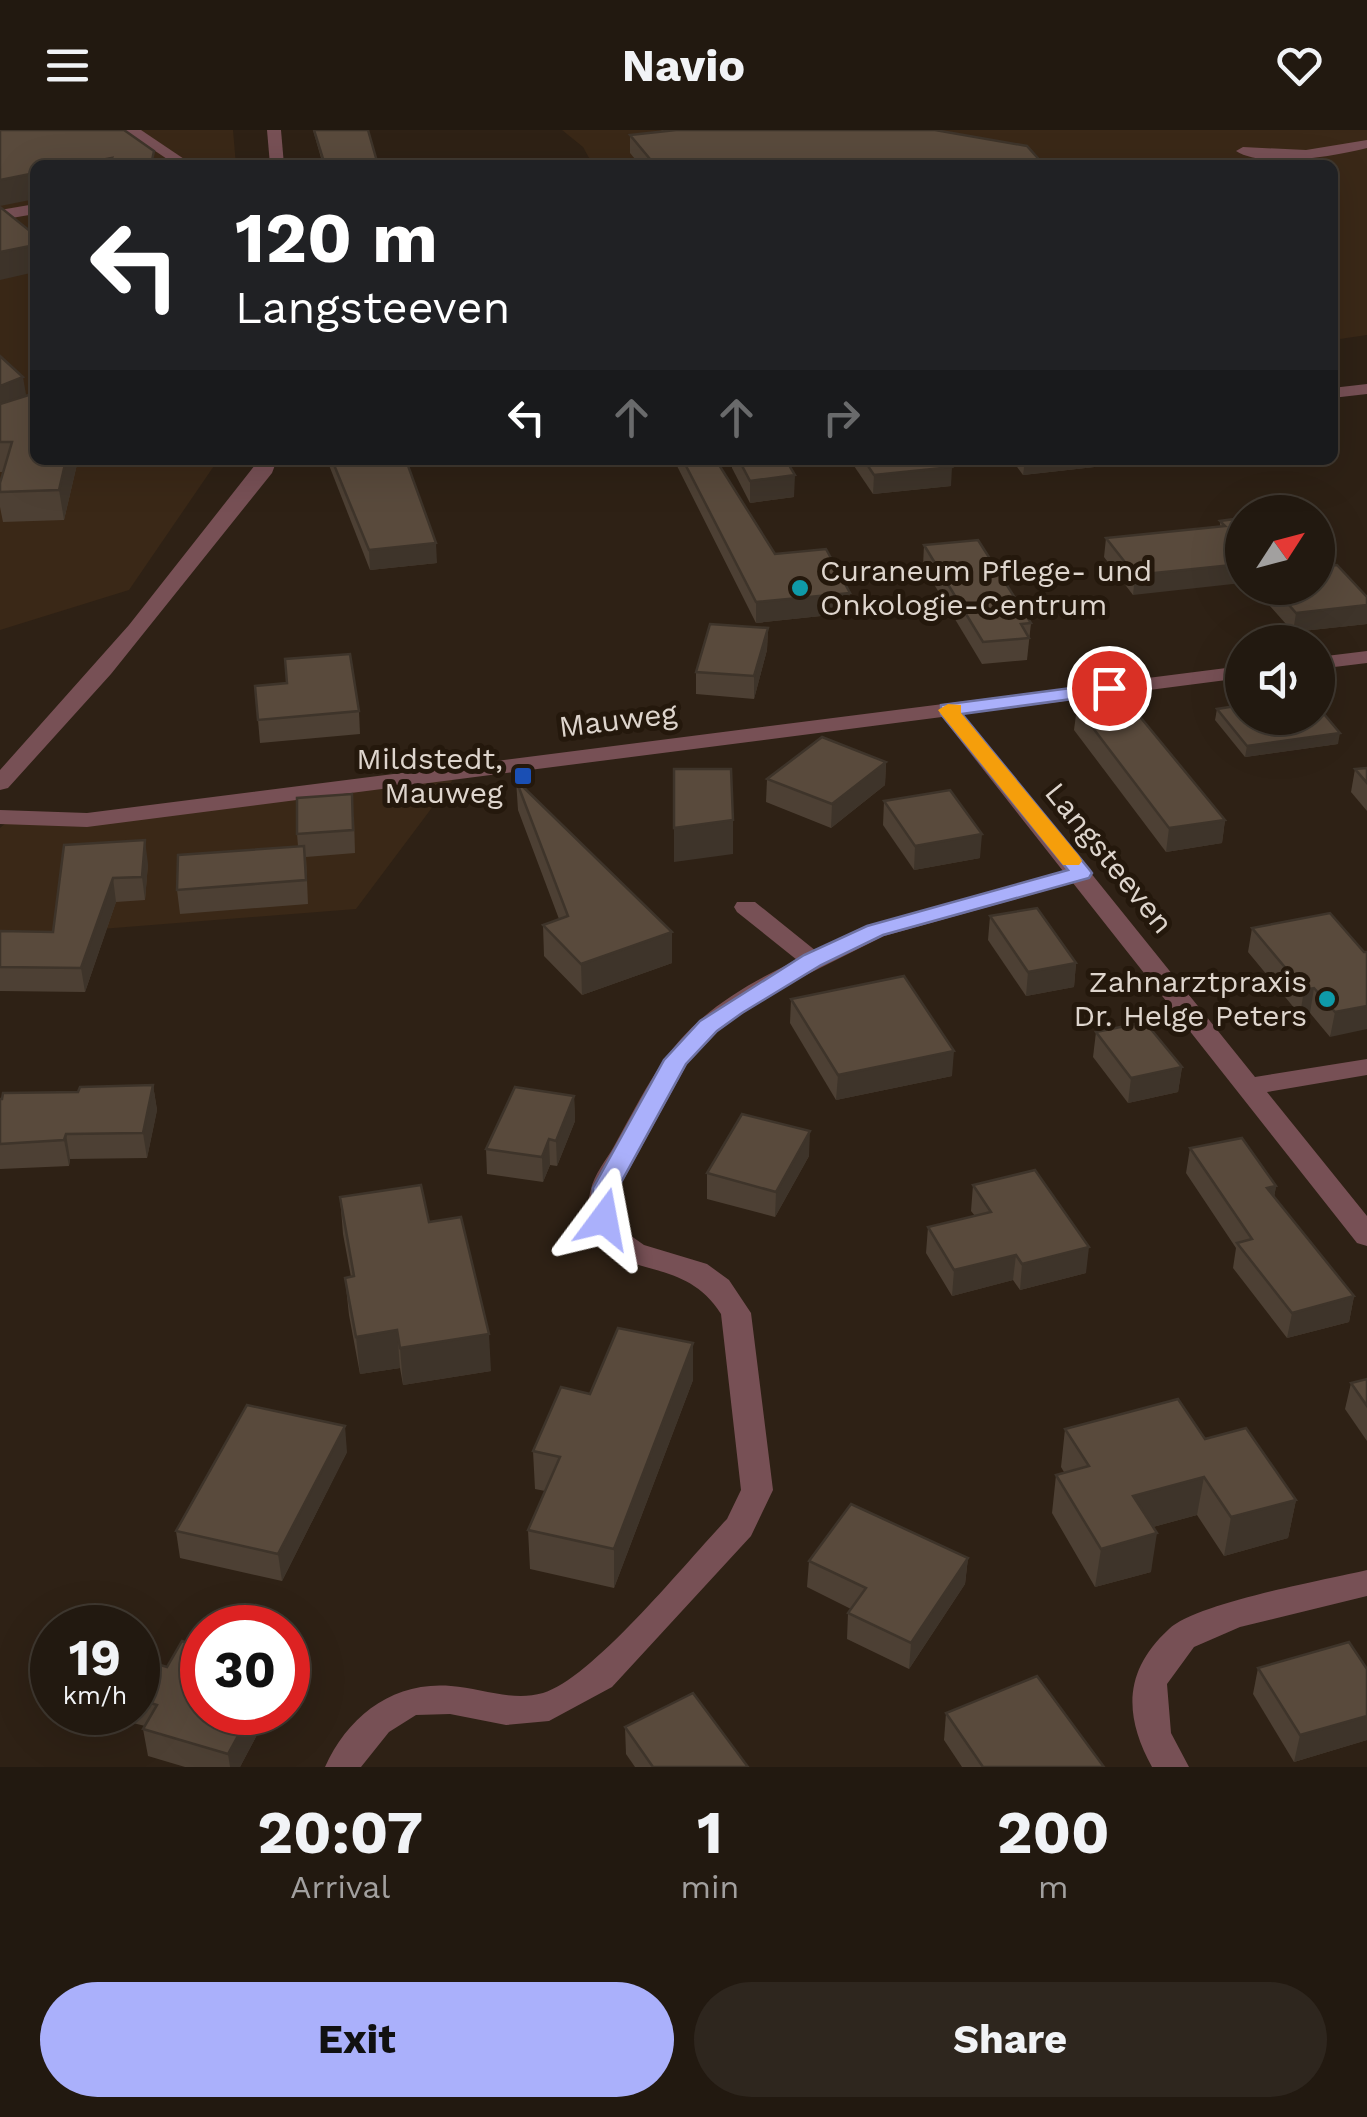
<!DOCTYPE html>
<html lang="en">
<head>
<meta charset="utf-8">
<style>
	body { margin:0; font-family:"Work Sans",sans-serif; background:#2e261e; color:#f1f3f6; height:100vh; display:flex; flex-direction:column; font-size:38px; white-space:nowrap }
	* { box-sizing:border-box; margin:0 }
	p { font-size:32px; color:#a2a09f }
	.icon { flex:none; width:55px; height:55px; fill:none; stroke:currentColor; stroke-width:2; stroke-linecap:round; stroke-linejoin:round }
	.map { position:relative; height:1637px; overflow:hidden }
	.side { display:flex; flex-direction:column; background:#221910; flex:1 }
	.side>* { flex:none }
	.hud { position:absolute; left:30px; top:30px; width:1308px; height:305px; border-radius:15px; box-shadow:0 10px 40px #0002,0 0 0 2px #3f3830; background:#202124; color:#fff; overflow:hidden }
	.needle { width:65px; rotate:54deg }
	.buttons { position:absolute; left:1225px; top:365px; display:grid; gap:20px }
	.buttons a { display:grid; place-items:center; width:110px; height:110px; border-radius:50%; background:#221910; box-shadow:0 10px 40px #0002,0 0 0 2px #3f3830; font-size:50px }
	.speed { position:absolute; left:30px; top:1475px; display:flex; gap:20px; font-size:50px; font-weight:700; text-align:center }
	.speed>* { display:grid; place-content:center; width:130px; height:130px; border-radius:50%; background:#221910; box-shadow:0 10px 40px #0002,0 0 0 2px #3f3830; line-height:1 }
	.speed small { font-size:25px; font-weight:400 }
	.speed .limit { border:15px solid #d22; background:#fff; color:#111 }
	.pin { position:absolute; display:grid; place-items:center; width:85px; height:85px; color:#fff; margin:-42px; border:5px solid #fff; border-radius:50%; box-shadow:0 2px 10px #0007 }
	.me { position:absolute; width:110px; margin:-55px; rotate:13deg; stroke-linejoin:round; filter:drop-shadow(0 0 8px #0008) }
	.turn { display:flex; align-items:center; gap:35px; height:210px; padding:0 40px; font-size:45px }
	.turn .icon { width:130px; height:130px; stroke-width:2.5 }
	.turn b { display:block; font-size:70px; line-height:85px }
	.lanes { display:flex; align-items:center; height:95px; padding:0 40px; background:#0003; justify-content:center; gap:50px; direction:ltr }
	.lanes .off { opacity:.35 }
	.eta { display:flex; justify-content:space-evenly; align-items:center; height:170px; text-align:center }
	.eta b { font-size:60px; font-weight:700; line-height:70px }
	.primary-button { display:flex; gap:20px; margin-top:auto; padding:20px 40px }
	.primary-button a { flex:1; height:115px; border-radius:60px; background:#aab0fb; color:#111; font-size:40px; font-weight:700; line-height:115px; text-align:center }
	.primary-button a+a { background:#2e261e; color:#f1f3f6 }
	header { display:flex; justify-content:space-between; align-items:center; height:130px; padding:0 40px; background:#221910; font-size:45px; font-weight:700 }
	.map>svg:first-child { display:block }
	.built { fill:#3a2817 }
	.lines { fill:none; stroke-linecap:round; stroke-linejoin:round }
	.minor { fill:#775055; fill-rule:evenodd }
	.wall { fill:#4d4034 }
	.shaded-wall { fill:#3e342a }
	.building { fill:#594a3c; stroke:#3e342a; stroke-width:2.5 }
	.route { fill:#aab0fb; stroke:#6e72a3; stroke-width:2.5 }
	.slow { fill:#f59e0b }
	.culture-dot { fill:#0f9aa8; stroke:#24180c; stroke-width:4 }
	.transit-dot { fill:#1a4fb4; stroke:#24180c; stroke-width:4 }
	.labels { text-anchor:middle; stroke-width:10; stroke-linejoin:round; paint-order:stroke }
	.poi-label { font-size:30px; fill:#ded5cd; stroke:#24180c; text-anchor:end }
	.street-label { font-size:30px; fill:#ded5cd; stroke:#24180c }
</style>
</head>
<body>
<header><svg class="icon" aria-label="menu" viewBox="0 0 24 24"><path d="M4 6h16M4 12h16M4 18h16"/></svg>Navio<svg class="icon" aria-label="heart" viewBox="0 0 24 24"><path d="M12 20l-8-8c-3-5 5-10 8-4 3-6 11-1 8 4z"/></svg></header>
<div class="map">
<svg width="1367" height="1637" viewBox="0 0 1367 1637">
	<rect width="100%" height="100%" fill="#2e2115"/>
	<!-- built -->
	<g class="built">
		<path d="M0 0H233L236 35H35V330H218L129 460 0 500Z"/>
		<path d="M562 0H1367V205L1333 210 1332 35H593L583 17Z"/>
		<path d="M461 639 356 779 0 807V698L10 689 87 690Z"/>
	</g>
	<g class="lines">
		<!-- minor -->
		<g class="minor">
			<path d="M124 0H141L193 35H176Z"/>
			<path d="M267 0H281L284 35H270Z"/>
			<path d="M1367 10V18C1335 26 1264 39 1236 21L1243 17 1306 20Z"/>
			<path d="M35 74V84L0 90V80Z"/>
			<path d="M1367 254V264L1332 268V258Z"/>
			<path d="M259 330H277L272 343 111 544 8 658 0 660V640L129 495Z"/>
			<path d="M698 330H738L736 334 698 337Z"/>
			<path d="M1367 521V533L1318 539V527Z"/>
			<path d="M1242 536V548L963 584 1255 947 1367 929V945L1267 962 1367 1086V1116L1357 1113 1073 753 884 806 768 864 717 902 687 934 619 1058 618 1089 624 1101 644 1115 707 1134 729 1150 751 1183 773 1360 751 1406 612 1557 549 1591 506 1595 450 1584 416 1585 389 1602 361 1637H325C348 1586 393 1551 451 1556 481 1558 512 1572 543 1563 592 1549 688 1430 727 1389L741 1360 721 1184C685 1127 627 1149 600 1110 590 1095 586 1076 591 1059 594 1045 606 1030 613 1018 638 974 660 925 699 891 728 865 762 847 797 830L737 782 734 777 737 772H755L816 821 866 796 1063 741 942 587 87 697 0 694V680L87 683Z"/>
			<path d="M1367 1440V1466L1240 1497 1194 1517 1167 1554 1171 1603 1189 1637H1152C1124 1586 1123 1541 1169 1499 1197 1473 1324 1450 1367 1440Z"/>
		</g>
	</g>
	<!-- wall -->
	<g class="wall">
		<path d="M313 0H368L378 35H323Z"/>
		<path d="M661 0H935L1044 35H640L630 23V5L663 2Z"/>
		<path d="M0 226 35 330H78L64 390 3 392 0 377V353L3 342H0Z"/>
		<path d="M327 330H406L437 433 370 440Z"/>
		<path d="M674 330H716L775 424 849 483 756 493Z"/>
		<path d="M732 330H786L794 367 750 373 732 338Z"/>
		<path d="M850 330H948L951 356 873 364Z"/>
		<path d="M1012 330H1157L1023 345Z"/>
		<path d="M1242 388 1133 465 1104 427 1106 408 1220 396V391Z"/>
		<path d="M924 415 1031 493 1027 530 982 534 923 436Z"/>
		<path d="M1324 436 1367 467V494L1293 502 1254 458H1318Z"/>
		<path d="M768 498 767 520 754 569 696 564V542Z"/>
		<path d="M255 556 359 581 360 604 260 613Z"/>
		<path d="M1077 577 1225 690 1222 713 1166 722 1074 600Z"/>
		<path d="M1217 579 1338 614 1245 627 1215 590Z"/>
		<path d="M886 632 885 655 831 698 766 672 767 649Z"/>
		<path d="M1367 638V681L1351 662 1355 639Z"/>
		<path d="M516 650 672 833 582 865 544 826 543 795 559 789 518 680Z"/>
		<path d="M884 671 980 728 914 740 883 695Z"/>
		<path d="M354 687 355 723 306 727 308 774 180 784 177 760 298 716 297 704Z"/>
		<path d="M64 715 148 734 145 770 116 772 85 862 0 861V801L53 802Z"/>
		<path d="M990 786 1076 833 1074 857 1026 866 988 810Z"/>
		<path d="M1252 798 1364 822 1330 907 1310 883 1300 885 1248 822Z"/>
		<path d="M791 869 952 946 836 970 790 893Z"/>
		<path d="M1096 902 1182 937 1178 962 1128 973 1093 927Z"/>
		<path d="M153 955 157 980 147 1028 70 1029 69 1036 0 1039V969Z"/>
		<path d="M574 966 575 991 557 1036 550 1035 543 1052 487 1044 486 1019Z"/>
		<path d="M1190 1018 1276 1056 1274 1067 1354 1166 1349 1192 1287 1208 1233 1138 1236 1118 1186 1043Z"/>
		<path d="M809 1026 775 1087 707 1069V1043Z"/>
		<path d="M973 1055 1086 1143 1020 1160 1013 1150 952 1166 926 1123 928 1097 975 1086 971 1081Z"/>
		<path d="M340 1067 429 1092 491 1241 403 1255 400 1238 360 1244 349 1185 345 1148 351 1147 343 1104Z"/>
		<path d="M1367 1249V1311L1345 1279 1351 1253Z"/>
		<path d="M693 1250 614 1458 530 1439 528 1400 545 1361 535 1359 533 1321 590 1264Z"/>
		<path d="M1065 1299 1205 1309 1296 1370 1288 1408 1224 1426 1197 1385 1153 1397 1151 1442 1095 1457 1052 1383 1056 1345 1064 1342 1061 1337Z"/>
		<path d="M347 1322 282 1451 180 1428 176 1401Z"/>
		<path d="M968 1428 965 1454 909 1539 847 1509 848 1483 851 1479 807 1457 809 1431Z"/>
		<path d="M1258 1538 1367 1539V1610L1294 1632 1253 1564Z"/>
		<path d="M138 1542 202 1582H269L240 1637H185L148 1626 143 1599 145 1596 129 1592 127 1582H138Z"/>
		<path d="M946 1583 1104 1637H962L944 1610Z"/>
		<path d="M625 1597 748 1637H635L626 1624Z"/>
	</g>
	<!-- shaded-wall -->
	<g class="shaded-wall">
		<path d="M112 28 113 35H75Z"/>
		<path d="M35 43V69L0 76V50Z"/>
		<path d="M35 115V142L0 150V122Z"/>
		<path d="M23 247 28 276 0 311V256Z"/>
		<path d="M66 330H78L64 390 59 360Z"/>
		<path d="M1025 330H1157L1023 345Z"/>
		<path d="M952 337 951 356 873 364 874 345Z"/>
		<path d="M795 345 794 367 750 373V351Z"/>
		<path d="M436 413 437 433 370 440 369 420Z"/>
		<path d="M1242 434V453L1133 465 1135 445Z"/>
		<path d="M850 463 849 483 756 493V472Z"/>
		<path d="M1367 475V494L1293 502 1296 483Z"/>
		<path d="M768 498 767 520 754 569V546Z"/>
		<path d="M1340 603 1338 614 1245 627 1247 616Z"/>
		<path d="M886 632 885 655 831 698 832 674Z"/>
		<path d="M733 690V724L674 732V698Z"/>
		<path d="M1225 690 1222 713 1166 722 1169 698Z"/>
		<path d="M982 704 980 728 914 740 915 716Z"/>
		<path d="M145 710 148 734 145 770 142 747Z"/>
		<path d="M113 748 116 772 85 862 81 838Z"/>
		<path d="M672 802V833L582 865 581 834Z"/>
		<path d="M1076 833 1074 857 1026 866 1028 842Z"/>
		<path d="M1314 858 1310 883 1300 885 1304 860Z"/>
		<path d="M1367 876V899L1330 907 1335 882Z"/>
		<path d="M954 921 952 946 836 970 838 945Z"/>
		<path d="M1182 937 1178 962 1128 973 1131 948Z"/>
		<path d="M153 955 157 980 147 1028 143 1003Z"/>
		<path d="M574 966 575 991 557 1036 556 1011Z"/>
		<path d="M810 1001 809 1026 775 1087 776 1062Z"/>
		<path d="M66 1004 70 1029 69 1036 64 1010Z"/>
		<path d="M549 1009 550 1035 543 1052 542 1027Z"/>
		<path d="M1276 1056 1272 1082 1267 1058Z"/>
		<path d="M1089 1117 1086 1143 1020 1160 1022 1134Z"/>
		<path d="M1016 1125 1013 1150 952 1166 954 1140Z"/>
		<path d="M1354 1166 1349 1192 1287 1208 1292 1183Z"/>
		<path d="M397 1200 400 1238 360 1244 356 1207Z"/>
		<path d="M489 1204 491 1241 403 1255 400 1218Z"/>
		<path d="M693 1213V1250L614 1458V1419Z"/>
		<path d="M345 1296 347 1322 282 1451 278 1424Z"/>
		<path d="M1204 1347 1197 1385 1127 1404 1133 1366Z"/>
		<path d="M1296 1370 1288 1408 1224 1426 1231 1387Z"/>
		<path d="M1157 1403 1151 1442 1095 1457 1101 1419Z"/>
		<path d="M968 1428 965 1454 909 1539 911 1513Z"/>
		<path d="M251 1582H269L240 1637H230L228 1624Z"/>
		<path d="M1367 1586V1610L1294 1632 1300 1605Z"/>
	</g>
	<!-- building -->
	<g class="building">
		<path d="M0 0H124L154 21 151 35H109L112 28 75 35H35V43L0 50Z"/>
		<path d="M314 0H368L378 35H325Z"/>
		<path d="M676 0H935L1027 16 1044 35H655L630 5Z"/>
		<path d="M0 77 35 105V115L0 122Z"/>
		<path d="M0 226 23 247 0 256Z"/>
		<path d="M34 258 35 330H66L59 360 0 362V353L12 312H0V274L32 264Z"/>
		<path d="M332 330H406L436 413 369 420Z"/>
		<path d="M683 330H716L775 424 826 419 850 463 756 472Z"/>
		<path d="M739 330H786L795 345 750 351Z"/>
		<path d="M864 330H948L952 337 874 345Z"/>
		<path d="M1242 388V434L1135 445 1106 408 1225 396 1220 391Z"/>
		<path d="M978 410 1031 493 1021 494 1029 508 983 512 924 415Z"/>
		<path d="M1318 429 1324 436 1337 435 1367 467V475L1296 483 1274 458H1318Z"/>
		<path d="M710 494 768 498 754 546 696 542Z"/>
		<path d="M350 524 359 581 258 590 255 556 287 553 285 529Z"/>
		<path d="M1127 571 1225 690 1169 698 1077 577Z"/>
		<path d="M1242 575V588H1318V577L1340 603 1247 616 1217 579Z"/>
		<path d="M822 607 886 632 832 674 767 649Z"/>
		<path d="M1367 638V653L1355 639Z"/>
		<path d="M674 639H731L733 690 674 698Z"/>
		<path d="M516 650 672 802 581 834 543 795 568 786Z"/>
		<path d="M950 660 982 704 915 716 884 671Z"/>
		<path d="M352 664 353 700 297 704V668Z"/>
		<path d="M145 710 142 747 113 748 81 838 0 837V801L53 802 64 715Z"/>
		<path d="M304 716 306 750 177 760 178 725Z"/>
		<path d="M1037 778 1076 833 1028 842 990 786Z"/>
		<path d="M1330 783 1364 822H1367V876L1335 882 1314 858 1304 860 1252 798Z"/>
		<path d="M904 846 954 921 838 945 791 869Z"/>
		<path d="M1145 892 1182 937 1131 948 1096 902Z"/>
		<path d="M153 955 143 1003 66 1004 64 1010 0 1014V969H2L3 963 78 962 80 957Z"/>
		<path d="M515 957 574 966 556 1011 549 1009 542 1027 486 1019Z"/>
		<path d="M742 984 810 1001 776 1062 707 1043Z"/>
		<path d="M1242 1008 1276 1056 1267 1058 1354 1166 1292 1183 1237 1113 1252 1109 1190 1018Z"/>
		<path d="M1035 1040 1089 1117 1022 1134 1016 1125 954 1140 928 1097 991 1082 973 1055Z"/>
		<path d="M421 1055 429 1092 461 1087 489 1204 400 1218 397 1200 356 1207 345 1148 354 1146 340 1067Z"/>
		<path d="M618 1198 693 1213 614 1419 528 1400 560 1327 533 1321 561 1257 590 1264Z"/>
		<path d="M1367 1249V1276L1351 1253Z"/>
		<path d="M1178 1269 1205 1309 1246 1298 1296 1370 1231 1387 1204 1347 1133 1366 1157 1403 1101 1419 1056 1345 1089 1336 1065 1299Z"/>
		<path d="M247 1275 345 1296 278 1424 176 1401Z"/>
		<path d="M851 1374 968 1428 911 1513 848 1483 866 1458 809 1431Z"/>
		<path d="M182 1511 202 1517V1582H251L228 1624 143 1599 157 1575 138 1569V1542L144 1530 167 1537Z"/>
		<path d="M1349 1512 1367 1539V1586L1300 1605 1258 1538Z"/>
		<path d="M1037 1546 1104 1637H983L946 1583Z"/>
		<path d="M693 1563 748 1637H653L625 1597Z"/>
	</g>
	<!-- route -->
	<path class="route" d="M1109 553 1119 558 1116 563 962 584 1089 739 1092 743 1089 748 883 805 821 835 742 883 717 901 686 934 618 1058 613 1095H595L591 1089 593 1058 664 930 700 891 804 825 867 796 1068 740 941 584V575Z"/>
	<!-- slow -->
	<path class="slow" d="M948 574 961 575V583L1079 726 1082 731 1079 735H1063L941 584 938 580Z"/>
	<!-- markers -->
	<g class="culture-dot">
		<circle cx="800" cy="458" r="10"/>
		<circle cx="1327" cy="869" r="10"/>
	</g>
	<rect class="transit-dot" x="513" y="636" width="20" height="20" rx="5"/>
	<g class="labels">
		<!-- poi labels -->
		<g class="poi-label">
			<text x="820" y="451" text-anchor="start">Curaneum Pflege- und<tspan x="820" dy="34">Onkologie-Centrum</tspan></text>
			<text x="503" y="639">Mildstedt,<tspan x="503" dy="34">Mauweg</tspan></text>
			<text x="1307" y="862">Zahnarztpraxis<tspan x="1307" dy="34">Dr. Helge Peters</tspan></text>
		</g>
		<!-- street labels -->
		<g class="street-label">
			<text transform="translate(618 590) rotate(-7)" y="10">Mauweg</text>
			<text transform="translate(1109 728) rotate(51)" y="10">Langsteeven</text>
		</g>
	</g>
</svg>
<div class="buttons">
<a><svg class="needle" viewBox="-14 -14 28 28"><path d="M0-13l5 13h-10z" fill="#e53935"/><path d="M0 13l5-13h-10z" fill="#a2a09f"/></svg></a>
<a><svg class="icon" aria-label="sound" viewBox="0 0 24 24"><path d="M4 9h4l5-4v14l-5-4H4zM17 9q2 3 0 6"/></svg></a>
</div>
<div class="speed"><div>19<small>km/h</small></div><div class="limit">30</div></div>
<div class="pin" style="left:1109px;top:558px;background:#d93025"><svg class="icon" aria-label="arrive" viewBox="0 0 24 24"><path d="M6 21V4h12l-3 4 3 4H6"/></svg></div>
<svg class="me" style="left:604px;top:1089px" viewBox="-20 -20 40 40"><path d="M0-17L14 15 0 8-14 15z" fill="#aab0fb" stroke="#fff" stroke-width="4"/></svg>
<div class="hud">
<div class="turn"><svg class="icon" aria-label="left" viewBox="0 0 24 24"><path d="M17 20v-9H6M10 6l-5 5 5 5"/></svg><div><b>120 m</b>Langsteeven</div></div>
<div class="lanes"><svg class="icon" aria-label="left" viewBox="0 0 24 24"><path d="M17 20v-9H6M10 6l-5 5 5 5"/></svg><svg class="icon off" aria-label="ahead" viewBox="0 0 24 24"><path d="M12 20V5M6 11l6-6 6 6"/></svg><svg class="icon off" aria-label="ahead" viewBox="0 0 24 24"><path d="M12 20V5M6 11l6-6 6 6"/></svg><svg class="icon off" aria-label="right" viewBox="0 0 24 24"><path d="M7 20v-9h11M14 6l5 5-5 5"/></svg></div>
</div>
</div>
<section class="side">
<div class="eta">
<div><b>20:07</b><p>Arrival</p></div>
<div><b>1</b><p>min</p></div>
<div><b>200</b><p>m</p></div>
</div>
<div class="primary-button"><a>Exit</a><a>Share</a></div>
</section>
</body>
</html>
